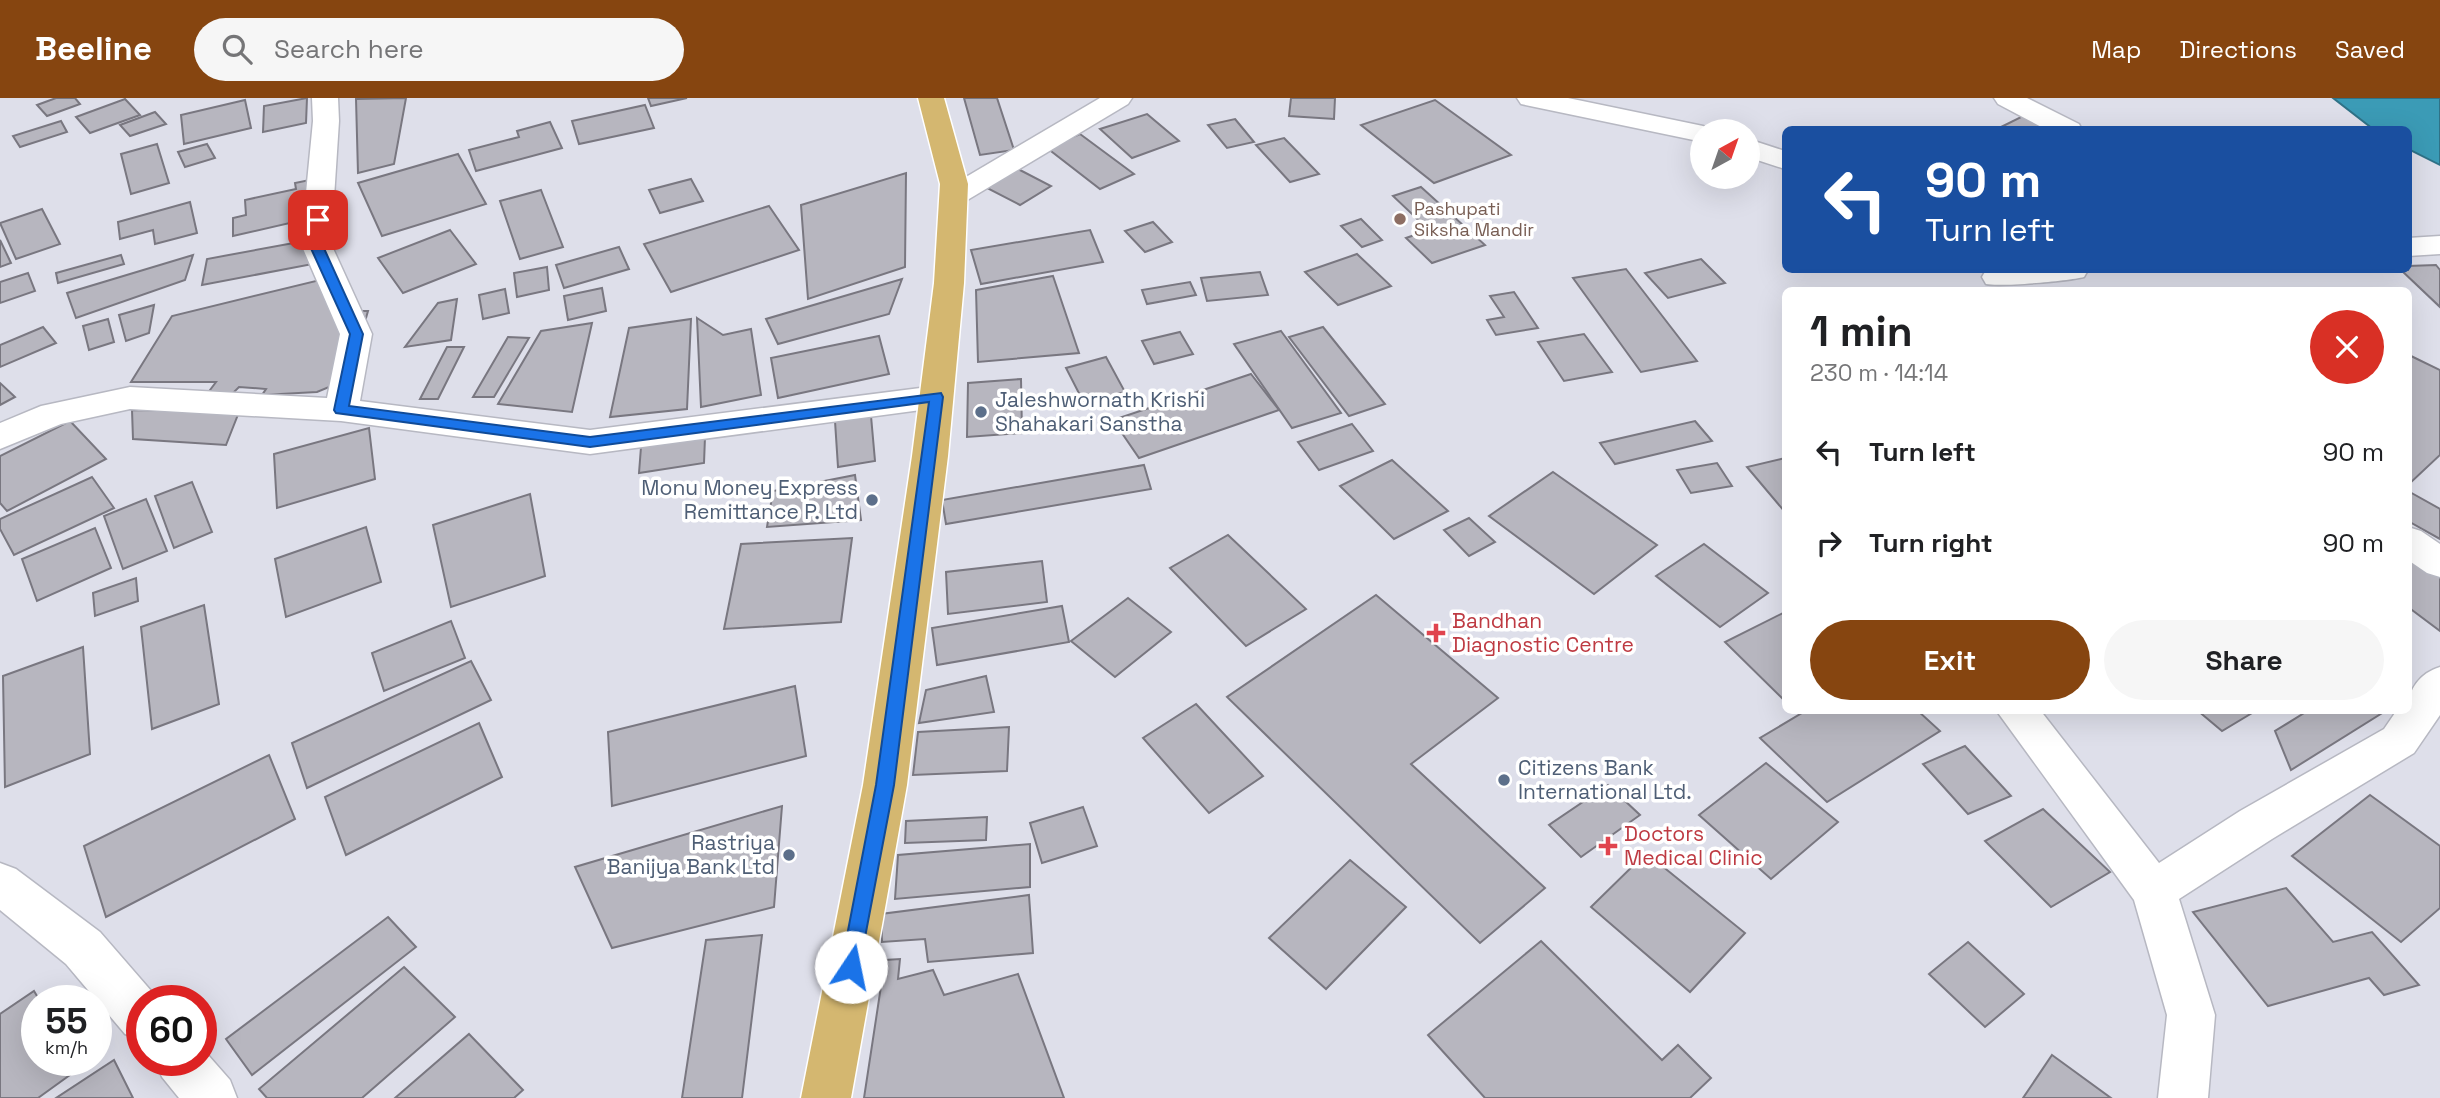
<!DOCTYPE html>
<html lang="en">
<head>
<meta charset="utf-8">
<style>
	body { margin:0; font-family:"Space Grotesk",sans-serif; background:#f6f6f6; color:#202124; height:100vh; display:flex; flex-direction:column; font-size:26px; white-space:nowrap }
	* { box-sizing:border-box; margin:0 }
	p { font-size:23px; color:#757577 }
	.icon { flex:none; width:38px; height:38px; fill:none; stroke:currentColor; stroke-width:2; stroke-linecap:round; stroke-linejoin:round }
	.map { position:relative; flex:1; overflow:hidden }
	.side { position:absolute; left:1782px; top:189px; width:630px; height:427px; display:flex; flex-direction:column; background:#fff; border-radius:10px; box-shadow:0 7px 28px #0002 }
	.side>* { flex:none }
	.top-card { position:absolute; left:1782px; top:28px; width:630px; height:147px; border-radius:10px; box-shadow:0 7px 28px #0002; background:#1a4fa0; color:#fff; overflow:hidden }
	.needle { width:46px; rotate:40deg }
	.tools { position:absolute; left:1690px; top:21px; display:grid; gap:14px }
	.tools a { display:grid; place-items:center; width:70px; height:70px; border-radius:50%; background:#fff; box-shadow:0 7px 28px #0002; font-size:35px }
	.speed { position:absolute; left:21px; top:887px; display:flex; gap:14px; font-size:35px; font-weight:700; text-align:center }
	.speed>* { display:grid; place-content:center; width:91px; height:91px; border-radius:50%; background:#fff; box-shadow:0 7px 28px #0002; line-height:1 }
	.speed small { font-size:18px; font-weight:400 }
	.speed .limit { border:10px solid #d22; background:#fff; color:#111 }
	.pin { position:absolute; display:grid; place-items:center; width:60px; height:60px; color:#fff; margin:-30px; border-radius:14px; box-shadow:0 4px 10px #0006 }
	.me { position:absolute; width:77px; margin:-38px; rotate:11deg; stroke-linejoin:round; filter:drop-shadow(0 0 5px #0008) }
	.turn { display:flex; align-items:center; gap:24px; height:147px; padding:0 28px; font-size:32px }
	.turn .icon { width:91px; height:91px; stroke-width:2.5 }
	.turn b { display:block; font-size:49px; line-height:60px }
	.round { display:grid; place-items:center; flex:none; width:74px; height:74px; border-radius:37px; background:#f6f6f6 }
	.head { display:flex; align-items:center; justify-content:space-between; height:119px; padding:0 28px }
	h1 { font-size:42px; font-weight:600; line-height:52px }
	.primary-button { display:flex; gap:14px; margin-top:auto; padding:14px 28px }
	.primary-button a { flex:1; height:80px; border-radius:42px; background:#864510; color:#fff; font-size:28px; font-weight:600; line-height:80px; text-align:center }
	.primary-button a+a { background:#f6f6f6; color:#202124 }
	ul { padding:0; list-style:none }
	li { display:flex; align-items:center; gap:21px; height:91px; padding:0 28px }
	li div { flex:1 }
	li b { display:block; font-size:26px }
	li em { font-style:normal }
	header { display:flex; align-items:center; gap:42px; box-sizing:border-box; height:98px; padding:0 35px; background:#864510; color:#fff }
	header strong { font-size:33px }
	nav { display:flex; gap:38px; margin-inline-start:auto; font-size:24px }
	.search { width:490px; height:63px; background:#f6f6f6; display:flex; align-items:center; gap:18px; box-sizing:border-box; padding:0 24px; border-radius:38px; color:#757577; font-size:26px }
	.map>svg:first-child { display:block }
	.water { fill:#3b9bb6; stroke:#2f7287; stroke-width:2 }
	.building { fill:#b7b6bf; stroke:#797780; stroke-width:2 }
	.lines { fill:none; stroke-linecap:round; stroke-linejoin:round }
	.pedestrian-casing { stroke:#b7b8c2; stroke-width:3 }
	.minor-casing { stroke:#b7b8c2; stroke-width:3 }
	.primary-casing { stroke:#fff; stroke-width:3 }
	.pedestrian { fill:#fff; fill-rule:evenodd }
	.minor { fill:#fff; fill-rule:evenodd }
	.primary { fill:#d4b770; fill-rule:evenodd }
	.route { fill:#1a73e8; stroke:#114b97; stroke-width:2 }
	.education-dot { fill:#8d6e63; stroke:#fff; stroke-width:2.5 }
	.service-dot { fill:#5c6f8a; stroke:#fff; stroke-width:2.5 }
	.health-dot { fill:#e0444e; stroke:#fff; stroke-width:2.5 }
	.labels { text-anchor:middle; stroke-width:7; stroke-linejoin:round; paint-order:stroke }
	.far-education-label { font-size:18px; fill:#785e54; stroke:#fff; text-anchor:start }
	.service-label { font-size:21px; fill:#4e5e75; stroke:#fff; text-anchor:start }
	.health-label { font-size:21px; fill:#be3a42; stroke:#fff; text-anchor:start }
</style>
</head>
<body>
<header>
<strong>Beeline</strong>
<div class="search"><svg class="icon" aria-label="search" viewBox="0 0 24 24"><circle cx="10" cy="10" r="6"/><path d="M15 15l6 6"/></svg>Search here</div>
<nav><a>Map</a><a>Directions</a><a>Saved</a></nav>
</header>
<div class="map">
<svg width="2440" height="1000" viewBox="0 0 2440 1000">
	<rect width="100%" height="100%" fill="#dedfea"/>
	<!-- water -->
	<path class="water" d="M2333 0H2440V67L2408 51V32L2373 31Z"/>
	<!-- building -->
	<g class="building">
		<path d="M56 0H75L80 6 47 18 37 7Z"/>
		<path d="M307 0 306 25 263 34 264 8Z"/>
		<path d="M406 0 394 66 358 75 356 1Z"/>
		<path d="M648 0H687L651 8Z"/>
		<path d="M964 0H997L1014 52 980 57Z"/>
		<path d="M1291 0H1335L1334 21 1289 18Z"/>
		<path d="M125 1 140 17 90 35 76 19Z"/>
		<path d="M245 2 251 30 184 46 181 17Z"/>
		<path d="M1435 2 1511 57 1434 85 1361 27Z"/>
		<path d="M645 7 654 30 579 46 572 23Z"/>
		<path d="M155 14 166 26 130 38 120 27Z"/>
		<path d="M1147 16 1179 43 1132 60 1100 31Z"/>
		<path d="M2023 18 2050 32H1995Z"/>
		<path d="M1235 21 1254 44 1227 50 1208 27Z"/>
		<path d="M61 23 67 34 20 49 13 38Z"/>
		<path d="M550 24 562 50 476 73 469 52 519 39 517 33Z"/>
		<path d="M1080 36 1134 76 1100 91 1047 50Z"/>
		<path d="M1284 40 1319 76 1290 84 1256 47Z"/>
		<path d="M157 46 169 85 131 96 121 56Z"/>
		<path d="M207 46 215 60 185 69 178 54Z"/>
		<path d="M458 56 486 106 382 138 358 85Z"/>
		<path d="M1018 71 1051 88 1020 107 987 90Z"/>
		<path d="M906 75 905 169 808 201 801 107Z"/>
		<path d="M329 78 316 119 233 138V120L246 117 245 102 296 91 295 85Z"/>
		<path d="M691 81 703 103 660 115 649 92Z"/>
		<path d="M1421 89 1485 147 1432 165 1406 140 1429 132 1393 98Z"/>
		<path d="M541 92 563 149 520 161 500 103Z"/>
		<path d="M190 104 197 135 155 146 153 132 120 141 118 124Z"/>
		<path d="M769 108 799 152 671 194 644 146Z"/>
		<path d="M42 111 60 146 16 161 0 125Z"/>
		<path d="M1361 121 1382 142 1362 149 1341 128Z"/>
		<path d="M1153 124 1172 144 1145 154 1125 133Z"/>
		<path d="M450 132 476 166 403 195 378 160Z"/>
		<path d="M1090 132 1103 164 981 186 971 152Z"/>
		<path d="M321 140 318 165 202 187 207 161Z"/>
		<path d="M0 142 11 165 0 169Z"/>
		<path d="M619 149 629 171 564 190 556 167Z"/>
		<path d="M1357 156 1391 188 1338 207 1305 174Z"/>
		<path d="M121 157 124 166 58 185 56 175Z"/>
		<path d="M193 157 185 182 76 220 67 195Z"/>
		<path d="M1701 161 1725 185 1668 200 1645 175Z"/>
		<path d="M2436 167 2440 172V209L2401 172H2408V168Z"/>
		<path d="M547 169 549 192 517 199 514 175Z"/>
		<path d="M1626 171 1697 263 1641 274 1573 180Z"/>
		<path d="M1260 174 1268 197 1207 203 1201 180Z"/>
		<path d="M28 175 35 193 0 205V184Z"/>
		<path d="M1053 178 1079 255 978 264 976 192Z"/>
		<path d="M324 181 351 213H368L364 227 334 287 317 294 262 297 266 291 239 289 231 297 207 296 216 284H131L172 218Z"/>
		<path d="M902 181 889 216 778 246 766 221Z"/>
		<path d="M1190 184 1196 197 1147 206 1142 192Z"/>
		<path d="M602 190 606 213 568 222 564 198Z"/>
		<path d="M505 191 509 215 483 221 479 197Z"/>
		<path d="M1514 194 1538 230 1496 237 1487 222 1504 219 1490 198Z"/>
		<path d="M457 201 451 242 405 249 438 205Z"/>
		<path d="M154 207 149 235 126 243 119 217Z"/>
		<path d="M697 220 723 237 751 231 761 297 701 309Z"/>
		<path d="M108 221 114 244 89 252 83 228Z"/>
		<path d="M691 221 687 311 610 319 629 230Z"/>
		<path d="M592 225 572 314 498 306 541 233Z"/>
		<path d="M43 229 56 245 0 269V247Z"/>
		<path d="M1323 229 1385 306 1349 318 1289 239Z"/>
		<path d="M1281 233 1341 315 1292 330 1234 246Z"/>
		<path d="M1180 234 1193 256 1154 266 1142 243Z"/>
		<path d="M1584 236 1612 274 1564 283 1538 244Z"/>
		<path d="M879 238 889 276 778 300 771 260Z"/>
		<path d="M508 239 529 240 494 299H473Z"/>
		<path d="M447 249H464L438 301H420Z"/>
		<path d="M2411 258 2440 272V357L2408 387V260Z"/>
		<path d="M1106 259 1125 294 1084 305 1066 270Z"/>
		<path d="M1251 276 1279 312 1139 360 1113 322Z"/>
		<path d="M1021 281 1022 335 967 339 968 285Z"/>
		<path d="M0 285 15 299 0 307Z"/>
		<path d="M132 312 239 314 226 347 133 341Z"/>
		<path d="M871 318 875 363 838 369 835 323Z"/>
		<path d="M70 323 106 361 7 413 0 405V358Z"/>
		<path d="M1695 323 1712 343 1615 366 1600 345Z"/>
		<path d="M1352 326 1373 353 1319 372 1298 344Z"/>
		<path d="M369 330 375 381 277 410 274 356Z"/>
		<path d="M705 339 704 365 639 375 641 349Z"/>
		<path d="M1785 360V414L1747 369Z"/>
		<path d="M1392 362 1448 413 1394 441 1340 388Z"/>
		<path d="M1717 365 1732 388 1691 395 1677 372Z"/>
		<path d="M1144 367 1151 391 946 426 942 402Z"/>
		<path d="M1553 374 1657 447 1594 496 1489 418Z"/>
		<path d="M855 377 861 422 767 429 773 393Z"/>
		<path d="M92 379 114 410 14 457 0 431V421Z"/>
		<path d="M192 384 212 434 174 450 155 398Z"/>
		<path d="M2408 393 2440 411V441L2408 423Z"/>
		<path d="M530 396 545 478 451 509 433 427Z"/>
		<path d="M146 401 167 453 123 471 104 418Z"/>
		<path d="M1469 420 1495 444 1469 458 1444 432Z"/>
		<path d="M366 429 381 484 286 519 275 461Z"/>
		<path d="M95 430 111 470 37 503 22 461Z"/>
		<path d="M1228 437 1306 511 1246 548 1170 470Z"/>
		<path d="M852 440 841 524 724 531 741 446Z"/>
		<path d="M1704 446 1768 495 1720 529 1656 478Z"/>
		<path d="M2408 452 2440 475V533L2408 509Z"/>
		<path d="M1042 463 1047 504 948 516 946 474Z"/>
		<path d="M136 480 138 503 95 518 93 495Z"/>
		<path d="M1376 497 1498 600 1411 666 1545 790 1480 845 1227 599Z"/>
		<path d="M1128 500 1171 534 1115 579 1071 543Z"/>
		<path d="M204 507 219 606 152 631 141 529Z"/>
		<path d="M1062 508 1069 544 937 567 932 530Z"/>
		<path d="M1785 514V603L1725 544Z"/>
		<path d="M451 523 465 560 384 593 372 555Z"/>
		<path d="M83 549 90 656 5 689 3 578Z"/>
		<path d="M471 563 491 602 307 690 292 645Z"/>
		<path d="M986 578 994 614 919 625 926 592Z"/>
		<path d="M795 588 806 658 612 708 608 634Z"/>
		<path d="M1196 606 1263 678 1209 715 1143 640Z"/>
		<path d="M1807 612H1917L1940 633 1827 704 1760 640Z"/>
		<path d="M2197 612H2257L2222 633Z"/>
		<path d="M2309 612H2387L2291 672 2275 633Z"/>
		<path d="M479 625 502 679 346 757 325 699Z"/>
		<path d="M1009 629 1007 673 913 677 918 634Z"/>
		<path d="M1965 648 2011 698 1968 716 1923 666Z"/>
		<path d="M269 657 295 721 106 819 84 748Z"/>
		<path d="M1766 665 1838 724 1771 781 1699 717Z"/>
		<path d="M1608 687 1640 717 1581 759 1549 727Z"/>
		<path d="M2370 697 2440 748V810L2401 844 2292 758Z"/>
		<path d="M782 708 774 809 612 850 575 769Z"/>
		<path d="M1083 709 1097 748 1042 765 1030 725Z"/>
		<path d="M2043 711 2110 774 2051 809 1985 743Z"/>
		<path d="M987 719 986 742 905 745 906 723Z"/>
		<path d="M1030 746V789L895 801 898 757Z"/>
		<path d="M1646 755 1745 835 1690 894 1591 809Z"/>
		<path d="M1350 762 1406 809 1326 891 1269 840Z"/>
		<path d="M2286 790 2333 844 2372 834 2419 887 2384 897 2369 880 2268 908 2193 814Z"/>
		<path d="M1029 797 1033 855 928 864 925 841 882 844 881 816Z"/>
		<path d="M388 819 416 849 252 977 226 941Z"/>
		<path d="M762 837 742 1000H682L706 842Z"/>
		<path d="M1541 843 1662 962 1678 947 1711 980 1690 1000H1485L1428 937Z"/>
		<path d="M1968 844 2024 896 1985 929 1929 876Z"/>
		<path d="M900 861 898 881 933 872 944 897 1018 876 1064 1000H864L885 862Z"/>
		<path d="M404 869 455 919 362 1000H267L259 991Z"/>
		<path d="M34 893 40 903H37V962H77L81 969 38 1000H0V916Z"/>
		<path d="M469 936 523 992 514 1000H395Z"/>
		<path d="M2052 957 2111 1000H2023Z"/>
		<path d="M114 962 133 1000H56Z"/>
	</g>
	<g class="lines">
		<!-- pedestrian casing -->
		<g class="pedestrian-casing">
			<path id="pedestrian" d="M1994 0H2027L2079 26 2082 32H2047L1998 6Z"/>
		</g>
		<!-- minor casing -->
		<g class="minor-casing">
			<g id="minor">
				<path d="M312 0H338L339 23 331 146 372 236 360 303 590 332 936 288 948 291 953 299 948 307 936 310 590 356 341 323 130 311 61 326 0 351V325L41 308 130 289 327 300 340 236 301 146 313 23Z"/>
				<path d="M1100 0H1132L1128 6 964 104 954 107 944 104 940 98 944 92Z"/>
				<path d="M1517 0H1568L1703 28 1715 33H1703V44L1530 8 1521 6Z"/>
				<path d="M1748 41 1785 53V71L1748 59Z"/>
				<path d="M2440 138V156L2408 158V140Z"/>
				<path d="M1986 172H2088L2084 179C2068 183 2000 189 1986 186L1982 179Z"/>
				<path d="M2408 429 2421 433 2440 446V479L2427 475 2408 462Z"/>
				<path d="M2440 569V617L2414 655 2272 741 2179 801 2215 917 2208 1000H2158L2167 917 2134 802 1996 612H2040L2159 765 2240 713 2384 631 2397 612H2408C2408 591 2420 575 2440 569Z"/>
				<path d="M0 765 16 771 100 834 159 902 142 903V942L125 936 66 866 0 812Z"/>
				<path d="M201 949 230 982 237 1000H179L162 979 155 962H201Z"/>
			</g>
		</g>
		<!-- primary casing -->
		<g class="primary-casing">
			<path id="primary" d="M918 0H944L968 86 964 185 948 358 907 687 851 1000H801L863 687 912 358 934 185 940 86Z"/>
		</g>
		<!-- pedestrian -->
		<use href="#pedestrian" class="pedestrian"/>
		<!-- minor -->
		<use href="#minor" class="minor"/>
		<!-- primary -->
		<use href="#primary" class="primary"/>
	</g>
	<!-- route -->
	<path class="route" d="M318 118 324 122 322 146 363 236 349 308 590 339 941 295 943 299 894 687 858 876 851 879 844 876 841 869 876 687 929 304 590 349 336 315 334 312 350 236 309 146 312 122Z"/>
	<!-- markers -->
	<circle class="education-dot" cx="1400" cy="121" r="7"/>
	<g class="service-dot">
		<circle cx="981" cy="314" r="7"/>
		<circle cx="872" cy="402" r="7"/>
		<circle cx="1504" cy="682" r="7"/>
		<circle cx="789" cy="757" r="7"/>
	</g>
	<g class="health-dot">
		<path d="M1432.5 524.5h7v7h7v7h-7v7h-7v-7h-7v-7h7z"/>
		<path d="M1604.5 737.5h7v7h7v7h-7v7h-7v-7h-7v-7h7z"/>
	</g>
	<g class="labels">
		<!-- far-education labels -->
		<g class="far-education-label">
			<text x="1414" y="117">Pashupati<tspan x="1414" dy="21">Siksha Mandir</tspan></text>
		</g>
		<!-- service labels -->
		<g class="service-label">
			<text x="995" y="309">Jaleshwornath Krishi<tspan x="995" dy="24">Shahakari Sanstha</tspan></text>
			<text x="858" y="397" text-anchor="end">Monu Money Express<tspan x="858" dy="24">Remittance P. Ltd</tspan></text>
			<text x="1518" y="677">Citizens Bank<tspan x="1518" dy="24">International Ltd.</tspan></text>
			<text x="775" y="752" text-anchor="end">Rastriya<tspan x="775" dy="24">Banijya Bank Ltd</tspan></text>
		</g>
		<!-- health labels -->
		<g class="health-label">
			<text x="1452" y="530">Bandhan<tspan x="1452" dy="24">Diagnostic Centre</tspan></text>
			<text x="1624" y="743">Doctors<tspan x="1624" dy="24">Medical Clinic</tspan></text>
		</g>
	</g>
</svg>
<div class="tools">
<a><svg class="needle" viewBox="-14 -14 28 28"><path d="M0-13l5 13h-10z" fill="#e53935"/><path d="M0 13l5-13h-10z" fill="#757577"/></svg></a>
</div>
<div class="speed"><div>55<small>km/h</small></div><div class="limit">60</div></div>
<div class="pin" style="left:318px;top:122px;background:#d93025"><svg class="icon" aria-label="arrive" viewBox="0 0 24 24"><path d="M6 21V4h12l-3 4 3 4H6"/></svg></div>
<svg class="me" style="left:851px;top:869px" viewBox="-20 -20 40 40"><circle r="19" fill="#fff"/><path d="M0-13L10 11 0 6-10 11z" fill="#1a73e8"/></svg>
<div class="top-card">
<div class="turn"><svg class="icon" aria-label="left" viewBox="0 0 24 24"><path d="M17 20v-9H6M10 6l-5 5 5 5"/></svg><div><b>90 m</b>Turn left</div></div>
</div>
<section class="side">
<div class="head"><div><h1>1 min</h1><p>230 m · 14:14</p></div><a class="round" style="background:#d93025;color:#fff"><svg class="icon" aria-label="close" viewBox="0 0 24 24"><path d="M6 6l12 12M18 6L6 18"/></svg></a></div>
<ul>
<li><svg class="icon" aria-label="left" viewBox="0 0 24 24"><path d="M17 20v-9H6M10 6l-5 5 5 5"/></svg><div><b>Turn left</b></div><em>90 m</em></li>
<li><svg class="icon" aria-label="right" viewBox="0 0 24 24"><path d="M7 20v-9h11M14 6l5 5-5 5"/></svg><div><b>Turn right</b></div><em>90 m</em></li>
</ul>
<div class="primary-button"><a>Exit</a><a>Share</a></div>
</section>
</div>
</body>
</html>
